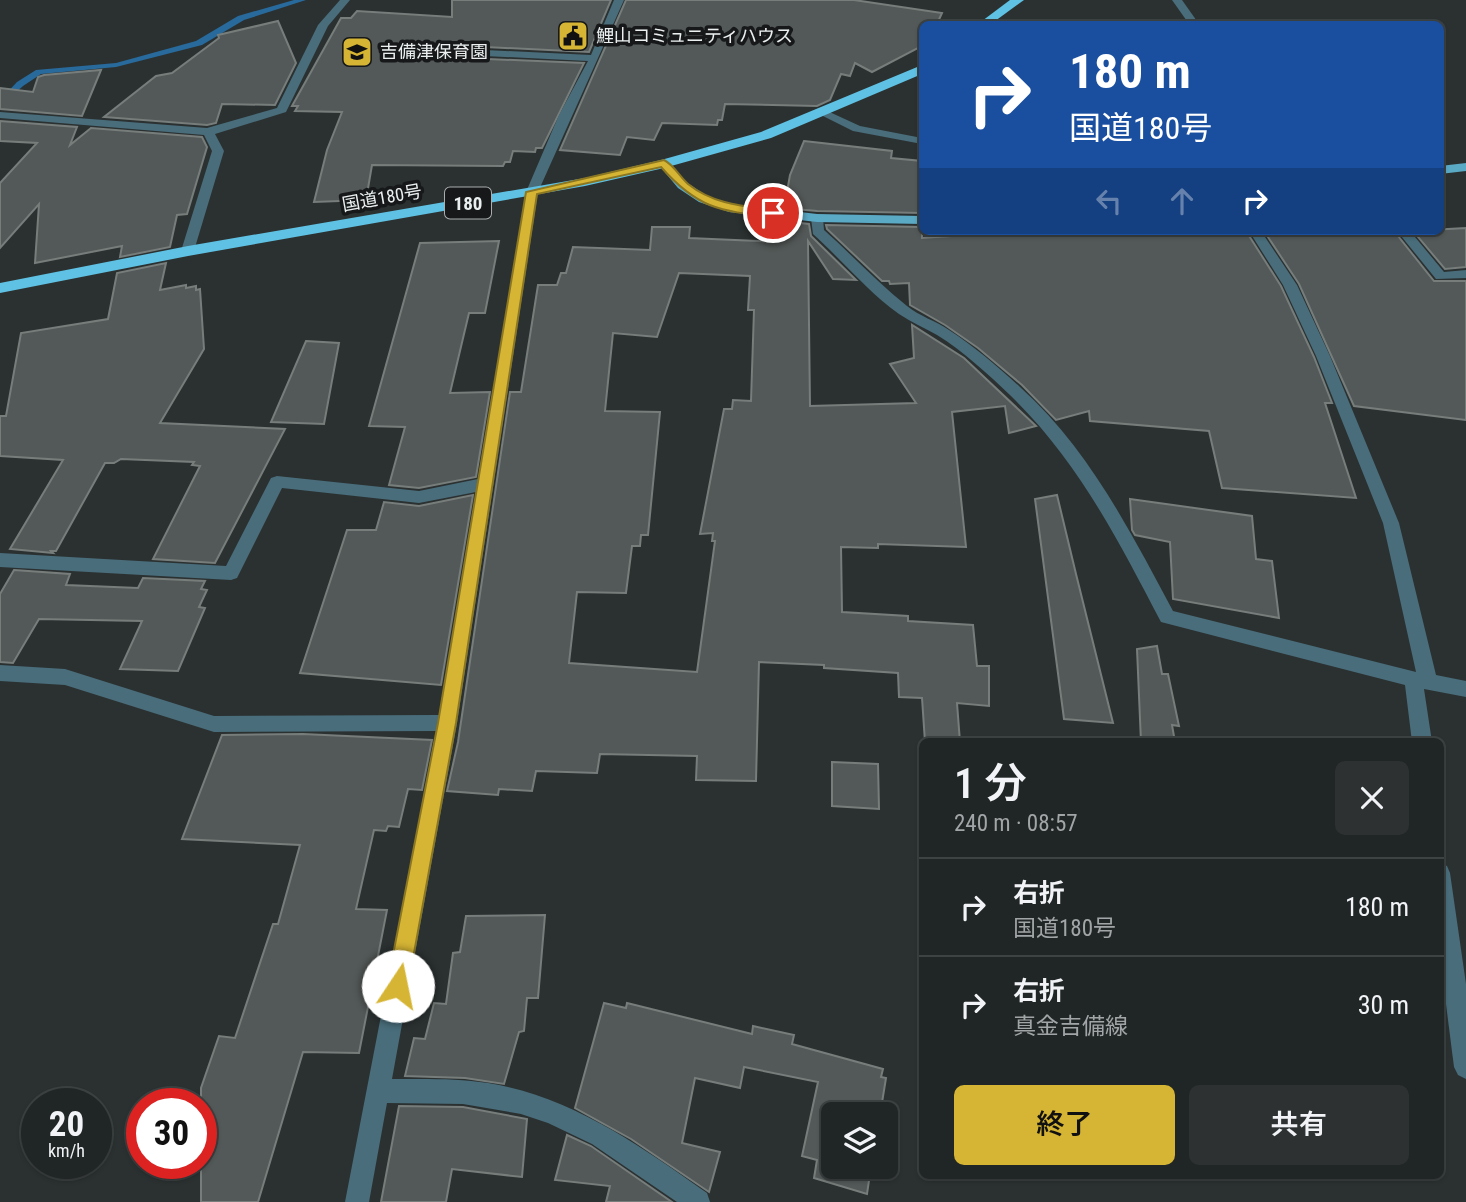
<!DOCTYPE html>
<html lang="ja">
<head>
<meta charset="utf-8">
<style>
	body { margin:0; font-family:"Roboto Condensed","Noto Sans JP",sans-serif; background:#2d3132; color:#f1f3f6; height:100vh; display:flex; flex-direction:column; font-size:26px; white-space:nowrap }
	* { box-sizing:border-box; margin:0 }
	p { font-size:23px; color:#a2a5a7 }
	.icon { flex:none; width:38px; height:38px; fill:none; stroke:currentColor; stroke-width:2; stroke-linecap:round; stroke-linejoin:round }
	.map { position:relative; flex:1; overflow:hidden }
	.drawer { position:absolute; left:919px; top:738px; width:525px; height:441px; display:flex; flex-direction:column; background:#202525; border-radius:10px; box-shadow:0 2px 5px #0004,0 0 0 2px #3d4242 }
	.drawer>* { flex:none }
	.hud { position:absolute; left:919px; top:21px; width:525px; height:214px; border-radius:10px; box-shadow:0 2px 5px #0004,0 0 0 2px #3d4242; background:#1a4fa0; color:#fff; overflow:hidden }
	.tools { position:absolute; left:821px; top:1102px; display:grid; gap:14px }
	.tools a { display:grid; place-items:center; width:77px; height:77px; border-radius:10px; background:#202525; box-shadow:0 2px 5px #0004,0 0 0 2px #3d4242; font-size:35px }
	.speed { position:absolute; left:21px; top:1088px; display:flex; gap:14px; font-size:35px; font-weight:700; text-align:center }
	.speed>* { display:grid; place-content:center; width:91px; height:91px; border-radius:50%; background:#202525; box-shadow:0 2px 5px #0004,0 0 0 2px #3d4242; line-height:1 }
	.speed small { font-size:18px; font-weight:400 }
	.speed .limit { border:10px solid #d22; background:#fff; color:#111 }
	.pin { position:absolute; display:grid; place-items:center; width:60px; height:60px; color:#fff; margin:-30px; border:4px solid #fff; border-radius:50%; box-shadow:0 2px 7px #0007 }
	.me { position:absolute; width:77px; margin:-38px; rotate:11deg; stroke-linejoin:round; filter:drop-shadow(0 0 5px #0008) }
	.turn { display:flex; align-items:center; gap:24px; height:147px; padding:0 35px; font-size:32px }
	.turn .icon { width:91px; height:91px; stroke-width:2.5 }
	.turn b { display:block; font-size:49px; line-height:60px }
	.lanes { display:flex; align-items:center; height:66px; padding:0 35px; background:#0003; justify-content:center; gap:35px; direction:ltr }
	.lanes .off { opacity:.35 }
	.round { display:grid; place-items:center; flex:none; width:74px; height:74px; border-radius:10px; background:#2d3132 }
	.head { display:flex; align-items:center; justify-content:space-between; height:119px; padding:0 35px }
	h1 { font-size:42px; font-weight:600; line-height:52px }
	.button { display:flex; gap:14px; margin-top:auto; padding:14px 35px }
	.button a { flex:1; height:80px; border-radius:10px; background:#d6b534; color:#111; font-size:28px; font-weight:600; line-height:80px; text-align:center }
	.button a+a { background:#2d3132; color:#f1f3f6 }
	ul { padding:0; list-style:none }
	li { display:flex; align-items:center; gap:21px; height:98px; padding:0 35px; border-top:2px solid #3d4242 }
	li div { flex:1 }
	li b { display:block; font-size:26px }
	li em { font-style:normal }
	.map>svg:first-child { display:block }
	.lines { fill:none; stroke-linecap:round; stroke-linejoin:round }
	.stream { fill:#286a9c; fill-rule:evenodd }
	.building { fill:#535958; stroke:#767d7b; stroke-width:2; fill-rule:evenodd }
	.minor { fill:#496d7b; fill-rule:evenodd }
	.major { fill:#5aa9c5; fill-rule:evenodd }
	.highway { fill:#5fc1e3; fill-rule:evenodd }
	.route { fill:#d6b534; stroke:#8b7622; stroke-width:2 }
	.labels { text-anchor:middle; stroke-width:7; stroke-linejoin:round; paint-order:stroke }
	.far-poi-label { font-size:18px; fill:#ebefef; stroke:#161819; text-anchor:start }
	.far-street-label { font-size:18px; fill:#ebefef; stroke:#161819 }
	.shield { fill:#161819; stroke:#abaeaf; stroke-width:2 }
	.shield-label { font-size:19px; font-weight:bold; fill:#ebefef }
</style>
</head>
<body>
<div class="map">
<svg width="1466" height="1202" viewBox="0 0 1466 1202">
	<rect width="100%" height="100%" fill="#2b3131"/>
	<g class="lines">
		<!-- stream -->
		<path class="stream" d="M294 0H306L244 20 202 45 116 67 41 74 23 86 0 107V100L17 82 36 70 116 63 196 41 238 16Z"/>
	</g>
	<!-- building -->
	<g class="building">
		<path d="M452 0H611L589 52 465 46 458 51 465 58 584 63 542 148H536L535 152 513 151 510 162H505L503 166 372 165 366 200 314 202 327 150 342 112 295 111 298 106H292L341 18H351L357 11 452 17Z"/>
		<path d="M626 0H854L942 13 937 24H922V46L872 72 855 63 850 76 841 74 830 100 817 106 725 104 722 120H718L717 125 662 123 654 140 627 137 620 155 560 150Z"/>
		<path d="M278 21 296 63 275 105 222 104 216 123 207 125 104 117 156 76 172 73 219 38 218 35Z"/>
		<path d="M101 70 82 116 0 109V88L33 92 38 77 44 75Z"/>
		<path d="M0 121 77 127 70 145 91 128 202 137 207 147 187 214 177 215 170 247 120 257 122 246 35 263 39 204 0 248V183L37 143 0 141Z"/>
		<path d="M804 141 892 151 891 158 922 161V213L817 211 784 208 790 175Z"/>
		<path d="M782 221 809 224 811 236 856 280 833 279 808 241 810 406 916 403 890 364 914 358 912 325 964 358 1036 426 1009 433 1005 406 952 412 966 547 878 544V548L841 547 842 612 908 616V621L973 625 977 666H989V706L957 703 960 742H925L922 698 899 697 898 673 824 668V665L759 662 756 781 696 780 697 756 600 754 597 773 536 771 532 791 499 789 498 795 447 791 458 742 510 392H521L538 285H557L561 273H566L573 247 650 250 652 227H690L689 238 778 242ZM679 273 750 276 748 310H754L751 401 733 400 732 409H724L700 534 713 533 712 541H715L697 672 569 663 577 592 626 593 632 546H640L641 535H648L660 412 605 411 613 333 657 337Z"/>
		<path d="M826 225 922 227V238L1030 231H1246L1281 286 1314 357 1332 403H1325L1356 498 1222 488 1209 431 1090 421 1089 411 1056 420 1022 385 978 348 945 325 910 305 909 283 890 284 889 281H882L827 229Z"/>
		<path d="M1466 228V267L1445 269 1413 231Z"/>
		<path d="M1264 231H1394L1434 281H1466V420L1354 406 1299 284Z"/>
		<path d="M499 241 485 313H469L450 393 490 392 476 477 419 488 389 485 405 427 369 426 420 243Z"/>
		<path d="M166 263 160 290 186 285V288L196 286V290L200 289 204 349 160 423 285 429 215 563 153 559 200 466 192 465 194 462 121 459 114 463H105L56 551H51L53 553 10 549 63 460 0 456V416H6L21 333 108 319 117 273Z"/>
		<path d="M306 341 339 343 324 424 271 422Z"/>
		<path d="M473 495 441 685 300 673 347 530H376L384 502 419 506Z"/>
		<path d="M1057 495 1076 574 1113 723 1064 719 1035 499Z"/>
		<path d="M1130 499 1252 516 1256 559 1272 561 1279 618 1173 599 1170 542 1135 535 1132 530Z"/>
		<path d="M14 570 70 574 66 585 138 588 143 578 205 581 201 589 207 590 199 607 205 608 178 671 120 669 142 621 39 619 13 663 0 662V594Z"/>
		<path d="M1157 646 1162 674H1168L1179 726 1172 725 1175 742H1141L1137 649Z"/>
		<path d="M303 734 432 740 422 790 408 789 399 827 388 826 386 831 374 830 356 909 387 910 359 1053 303 1052 258 1202H201V1088L219 1036 235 1038 273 924H278L300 845 182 839 222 735Z"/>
		<path d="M832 762 878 764 879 809 832 806Z"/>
		<path d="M545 915 538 998H527L524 1031 519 1032 504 1084 465 1078 405 1076 414 1038 425 1039 434 1003 446 1004 453 953 460 952 466 916Z"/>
		<path d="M604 1003 626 1008 627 1003 752 1034 753 1026 794 1035 792 1044 883 1069 881 1077 886 1078 880 1115H833V1167H871L867 1194 814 1178 817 1160 802 1156 818 1082 744 1067 740 1088 695 1078 682 1143 720 1152 709 1192 631 1139 575 1108Z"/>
		<path d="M399 1106 463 1107 527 1119 522 1177 452 1169 446 1202H381Z"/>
		<path d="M567 1135 591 1146 672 1202H606L610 1186 555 1180Z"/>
	</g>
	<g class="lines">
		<!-- minor -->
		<g class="minor">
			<path d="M340 0H350L328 26 286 112 215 134 224 151 193 254H183L181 251 212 151 204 135 0 118V112L207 128 277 108 318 25Z"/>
			<path d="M614 0H624L538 192 457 723 392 1079C424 1079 457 1078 488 1083 572 1097 639 1145 707 1193L710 1202H677L592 1144 548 1123 521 1114 463 1104 387 1103 369 1202H345L436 731 214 732 65 685 0 681V665L65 669 214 716 439 715 476 492 419 503 282 488 237 578 231 580 0 567V553L226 566 271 478 277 476 419 491 478 479 526 192 559 115 588 61 465 55 460 52 465 49 591 55Z"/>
			<path d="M1172 0H1182L1199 24H1189Z"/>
			<path d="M823 109 860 126 922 138V144L853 131 819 114V110Z"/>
			<path d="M817 214 823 218 824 230C852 255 878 283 907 306 919 316 936 321 949 330 974 346 998 367 1020 387 1089 449 1130 531 1173 611L1416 672 1383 523 1316 356 1283 285 1249 231H1261L1297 285 1330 356 1399 523 1436 675 1466 681V697L1424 689 1432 742H1412L1405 685 1161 622C1118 540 1078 461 1011 396 989 375 963 351 937 335 925 328 911 322 899 314 869 293 841 259 813 234L811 218Z"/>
			<path d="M1397 231H1410L1444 272 1466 270V278L1436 279Z"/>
			<path d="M1440 863 1447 866 1450 873 1466 984V1079L1458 1075 1454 1067 1440 957Z"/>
		</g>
		<!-- major -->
		<g class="major">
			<path d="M664 160 668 161 686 182 707 196 731 204 817 214 922 216V224L817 222 729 212 699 202 678 188 658 164Z"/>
			<path d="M1466 163V171L1440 174V166Z"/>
		</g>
		<!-- highway -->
		<g class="highway">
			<path d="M1010 0H1024L991 24H978Z"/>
			<path d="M922 65V74L771 138 664 168 585 186 188 256 0 293V283L188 246 585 178 661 160 761 132Z"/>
		</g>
	</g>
	<!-- route -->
	<path class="route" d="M664 160C674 165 679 176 688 184 713 204 742 206 773 210L779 213 773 217C720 211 698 209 661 167L537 194 456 723 408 986 405 993 398 996 390 993 387 986 438 723 526 192Z"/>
	<!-- icons -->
	<defs>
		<g id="civic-square" transform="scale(1.575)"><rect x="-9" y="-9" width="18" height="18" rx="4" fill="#d6b534" stroke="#161819"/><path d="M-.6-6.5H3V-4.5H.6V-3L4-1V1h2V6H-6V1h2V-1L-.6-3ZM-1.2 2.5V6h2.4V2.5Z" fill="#111"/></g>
		<g id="school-square" transform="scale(1.575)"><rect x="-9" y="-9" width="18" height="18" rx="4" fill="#d6b534" stroke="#161819"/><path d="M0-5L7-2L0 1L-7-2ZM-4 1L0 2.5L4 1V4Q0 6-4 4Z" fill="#111"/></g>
	</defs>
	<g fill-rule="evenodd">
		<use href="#civic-square" x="573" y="36"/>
		<use href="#school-square" x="357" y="52"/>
	</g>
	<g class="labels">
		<!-- far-poi labels -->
		<g class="far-poi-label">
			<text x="596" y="42">鯉山コミュニティハウス</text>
			<text x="380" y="58">吉備津保育園</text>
		</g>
		<!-- far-street labels -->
		<g class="far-street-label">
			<text transform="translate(382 198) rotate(-10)" y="6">国道180号</text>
		</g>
		<!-- shield labels -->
		<rect class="shield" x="445" y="187.5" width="46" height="31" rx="5"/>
		<g class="shield-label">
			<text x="468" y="210">180</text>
		</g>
	</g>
</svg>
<div class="tools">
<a><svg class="icon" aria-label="layers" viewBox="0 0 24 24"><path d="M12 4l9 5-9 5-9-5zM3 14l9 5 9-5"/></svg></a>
</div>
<div class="speed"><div>20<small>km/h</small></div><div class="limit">30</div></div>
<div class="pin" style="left:773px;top:213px;background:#d93025"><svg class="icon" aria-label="arrive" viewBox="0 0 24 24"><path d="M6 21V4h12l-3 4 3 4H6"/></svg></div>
<svg class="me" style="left:398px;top:986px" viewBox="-20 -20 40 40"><circle r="19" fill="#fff"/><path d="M0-13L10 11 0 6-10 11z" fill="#d6b534"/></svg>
<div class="hud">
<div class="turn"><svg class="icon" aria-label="right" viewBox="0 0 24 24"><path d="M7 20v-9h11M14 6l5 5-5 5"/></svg><div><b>180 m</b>国道180号</div></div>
<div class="lanes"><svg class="icon off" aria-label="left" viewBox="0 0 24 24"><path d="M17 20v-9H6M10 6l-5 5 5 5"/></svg><svg class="icon off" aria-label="ahead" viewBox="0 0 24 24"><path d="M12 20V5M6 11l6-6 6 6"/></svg><svg class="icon" aria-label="right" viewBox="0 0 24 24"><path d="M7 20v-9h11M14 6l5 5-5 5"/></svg></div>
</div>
<section class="drawer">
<div class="head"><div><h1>1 分</h1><p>240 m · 08:57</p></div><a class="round"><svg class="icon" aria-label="close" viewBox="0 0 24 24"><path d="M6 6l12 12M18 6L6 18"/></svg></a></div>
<ul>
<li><svg class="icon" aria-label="right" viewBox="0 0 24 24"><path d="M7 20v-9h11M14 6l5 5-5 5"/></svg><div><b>右折</b><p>国道180号</p></div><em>180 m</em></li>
<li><svg class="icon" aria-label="right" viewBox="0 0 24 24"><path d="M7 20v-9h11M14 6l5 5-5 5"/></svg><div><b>右折</b><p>真金吉備線</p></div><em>30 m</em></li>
</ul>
<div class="button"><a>終了</a><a>共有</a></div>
</section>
</div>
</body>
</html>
